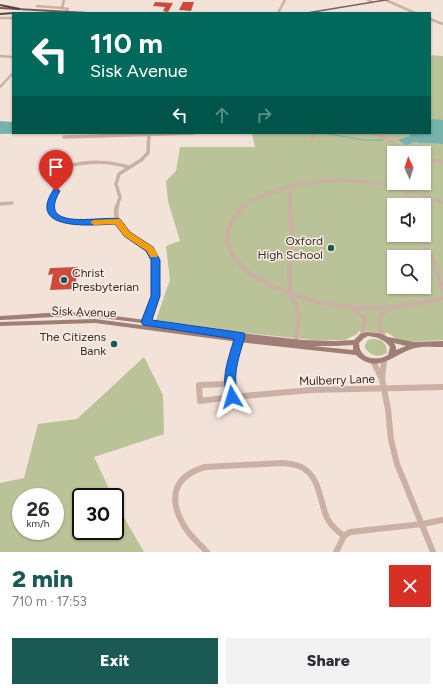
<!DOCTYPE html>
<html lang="en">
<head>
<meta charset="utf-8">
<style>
	body { margin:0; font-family:Figtree,sans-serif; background:#f2f2f3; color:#2b2b33; height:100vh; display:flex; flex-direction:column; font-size:15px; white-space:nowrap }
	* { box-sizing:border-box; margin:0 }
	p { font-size:13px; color:#7c7c81 }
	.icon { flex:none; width:22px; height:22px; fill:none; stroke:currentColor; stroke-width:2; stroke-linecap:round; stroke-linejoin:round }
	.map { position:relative; height:552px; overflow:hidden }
	.drawer { display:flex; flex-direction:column; background:#fff; flex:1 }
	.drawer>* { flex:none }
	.top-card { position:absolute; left:12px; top:12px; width:419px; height:122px; border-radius:0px; box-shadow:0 1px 3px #0004; background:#00695c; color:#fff; overflow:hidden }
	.needle { width:26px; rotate:356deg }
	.controls { position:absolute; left:387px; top:146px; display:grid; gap:8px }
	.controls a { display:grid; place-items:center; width:44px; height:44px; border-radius:0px; background:#fff; box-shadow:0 1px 3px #0004; font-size:20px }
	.speed { position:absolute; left:12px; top:488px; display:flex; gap:8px; font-size:20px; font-weight:700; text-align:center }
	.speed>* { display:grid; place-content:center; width:52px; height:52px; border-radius:50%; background:#fff; box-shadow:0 1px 3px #0004; line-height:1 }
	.speed small { font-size:10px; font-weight:400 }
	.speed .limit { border:2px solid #111; border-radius:6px; background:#fff; color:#111 }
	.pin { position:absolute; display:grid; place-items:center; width:34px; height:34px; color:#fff; margin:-41px -17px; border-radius:50% 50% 50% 0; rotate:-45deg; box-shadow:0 0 4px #0007 }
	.pin .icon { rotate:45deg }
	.me { position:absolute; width:44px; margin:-22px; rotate:353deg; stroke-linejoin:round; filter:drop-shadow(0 0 3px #0008) }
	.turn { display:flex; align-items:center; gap:14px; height:84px; padding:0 12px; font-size:18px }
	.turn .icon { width:52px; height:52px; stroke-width:2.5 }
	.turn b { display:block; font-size:28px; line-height:34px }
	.lanes { display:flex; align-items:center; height:38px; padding:0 12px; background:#0003; justify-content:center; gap:20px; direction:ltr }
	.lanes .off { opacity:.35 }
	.round { display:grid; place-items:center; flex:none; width:42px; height:42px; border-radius:0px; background:#f2f2f3 }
	.headline { display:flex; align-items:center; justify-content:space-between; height:68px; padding:0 12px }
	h1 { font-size:24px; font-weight:800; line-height:30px; color:#1a5954 }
	.primary-button { display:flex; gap:8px; margin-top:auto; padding:8px 12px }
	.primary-button a { flex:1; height:46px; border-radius:0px; background:#1a5954; color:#fff; font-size:16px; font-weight:800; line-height:46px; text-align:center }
	.primary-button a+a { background:#f2f2f3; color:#2b2b33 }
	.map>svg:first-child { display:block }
	.green { fill:#bac298; fill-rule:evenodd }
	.water { fill:#76b1ab }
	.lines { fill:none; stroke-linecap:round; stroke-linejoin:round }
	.stream { stroke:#76b1ab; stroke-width:1 }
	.building { fill:#cc4b3d }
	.street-far3 { stroke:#cbb0a4; stroke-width:2.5 }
	.street-far2 { stroke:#cbb0a4; stroke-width:3.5 }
	.street-far1 { stroke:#cbb0a4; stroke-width:4.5 }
	.street { stroke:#cbb0a4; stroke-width:6 }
	.secondary { fill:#9f7e75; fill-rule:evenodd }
	.primary { fill:#795d56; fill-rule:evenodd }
	.highway { fill:#57413c; fill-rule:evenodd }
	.route { fill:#1a73e8; stroke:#114b97 }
	.slow { fill:#f59e0b }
	.poi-dot { fill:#1a5954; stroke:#faede5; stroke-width:1.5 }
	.labels { text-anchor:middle; stroke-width:3; stroke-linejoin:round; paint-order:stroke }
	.poi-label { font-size:12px; fill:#362926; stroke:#faede5; text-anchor:end }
	.street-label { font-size:12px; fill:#362926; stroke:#faede5 }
</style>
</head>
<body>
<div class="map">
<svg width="443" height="552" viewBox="0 0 443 552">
	<rect width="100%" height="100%" fill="#f2e2d8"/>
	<!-- green -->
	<g class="green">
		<path d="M430 55 443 56V120H430Z"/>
		<path d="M252 133H410L409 136 399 140 404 143 415 142 420 143 443 144V340L405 342 398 340 388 333 359 331 357 334 345 340H313L228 331 156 320 170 280 166 246 180 241 168 201 166 181 176 171 180 147H255ZM394 153H424V183H394ZM394 205H424V235H394ZM394 257H424V287H394Z"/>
		<path d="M368 340C375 338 382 339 386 346L387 353C378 358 371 356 365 348V345Z"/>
		<path d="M144 357 163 395 164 434 94 457 113 497H81V531H115V502L144 552H0V483L24 478 38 424 77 419ZM21 497H55V531H21Z"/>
	</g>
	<!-- water -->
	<g class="water">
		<path d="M432 119 443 120V144L420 143 415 142 406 145 398 140 409 136 410 133H430V120Z"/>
		<path d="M0 121 13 122V133H35L0 134Z"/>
	</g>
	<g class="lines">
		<!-- stream -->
		<path class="stream" d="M323 133 364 140H383"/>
	</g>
	<!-- building -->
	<g class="building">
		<path d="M155 2 173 3 168 12 163 11 165 7 153 6Z"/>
		<path d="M183 2H194L191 11 179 10Z"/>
		<path d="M78 267 75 289 50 290 53 274 48 275 50 268Z"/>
	</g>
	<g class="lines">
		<!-- street-far3 -->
		<g class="street-far3">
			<path d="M64 0 62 8 68 9 66 13"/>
			<path d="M368 0 372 2"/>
			<path d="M386 0 415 13"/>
			<path d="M37 6 62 8"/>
			<path d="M278 13 285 0"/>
			<path d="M0 18H13"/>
			<path d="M430 19 443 24"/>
			<path d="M0 56 13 57"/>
			<path d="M0 87 13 73"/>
		</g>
		<!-- street-far2 -->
		<g class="street-far2">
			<path d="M373 133 392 141 407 153"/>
			<path d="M64 137 194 133"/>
			<path d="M312 139 316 133"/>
			<path d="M424 159 443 162"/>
			<path d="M290 186V207"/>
			<path d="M406 189 411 205"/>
			<path d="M0 204 12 203"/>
			<path d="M51 207C50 198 64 174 69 166 88 161 110 161 128 167"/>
			<path d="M117 207 120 197 116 184 119 174 141 160 148 153 149 133"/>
			<path d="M244 207C256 197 273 191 288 187 342 173 393 181 443 203"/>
		</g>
		<!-- street-far1 -->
		<g class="street-far1">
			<path d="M51 206 52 213C70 228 96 222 117 221"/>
			<path d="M117 206 116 211 117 221 127 234 150 249 156 260V296L145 327"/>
			<path d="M245 206C236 213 229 223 228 234 224 278 307 302 340 306 376 311 409 307 443 298"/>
			<path d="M290 206 292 238 289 260 290 294 295 302 299 317 295 345"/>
			<path d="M420 235 435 265 443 291"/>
			<path d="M350 307 365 318 362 336"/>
			<path d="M384 337C378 325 377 318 387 308"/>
			<path d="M235 358 240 337"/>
		</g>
		<!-- street -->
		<g class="street">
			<path d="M235 357 230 381 232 397 311 390 443 387"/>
			<path d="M373 361 382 379"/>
			<path d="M384 361 382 379 388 409 391 440 397 464 433 552"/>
			<path d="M229 384 199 385 200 401 232 397"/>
			<path d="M207 552C200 544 192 538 186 529 168 501 171 477 205 467L282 463C289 464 297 464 303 468 320 478 320 502 327 518 331 526 337 531 344 536"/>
			<path d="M336 552 344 536 350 532 422 524 443 520"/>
		</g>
		<!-- secondary -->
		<path class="secondary" d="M63 312 100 314 250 334 303 340 335 341 354 340 360 334 367 332 379 333 388 337 414 342 443 341V347C434 347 424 346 415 348 394 353 378 376 356 355L239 342 95 323 0 326V322L95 319 240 338C190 331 139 321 89 317 59 315 29 319 0 320V316ZM368 336C377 337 384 339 390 347L388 355C376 362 359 359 359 343L364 338ZM394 343 406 346 396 350V347ZM353 345V350L313 346H335Z"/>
		<!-- primary -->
		<g class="primary">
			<path d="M381 0H390L311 13H302Z"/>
			<path d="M0 7 88 12 90 13H68L0 9Z"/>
		</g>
		<!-- highway -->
		<g class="highway">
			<path d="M0 4 20 8V9L18 10 0 6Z"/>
			<path d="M15 12V13H13V14L0 15V13Z"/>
		</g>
	</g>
	<!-- route -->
	<path class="route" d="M56 188 60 191C35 233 102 215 120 219L130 232 153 247 160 260V296L152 320 244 333 245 336C239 358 232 373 238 397L236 400 232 401 229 400C219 380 229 358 234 339L143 325 141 322 151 296V260L146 251 124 236 115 224C92 225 25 232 54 189Z"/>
	<!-- slow -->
	<path class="slow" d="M118 219H120L130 232 153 247 158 255 157 257H150L147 251 124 236 115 224 94 225 90 222 94 220Z"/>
	<!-- markers -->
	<g class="poi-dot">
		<circle cx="331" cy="248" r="4"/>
		<circle cx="64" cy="280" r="4"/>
		<circle cx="114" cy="344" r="4"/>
	</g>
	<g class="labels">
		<!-- poi labels -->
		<g class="poi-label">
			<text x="323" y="245">Oxford<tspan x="323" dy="14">High School</tspan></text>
			<text x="72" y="277" text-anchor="start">Christ<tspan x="72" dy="14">Presbyterian</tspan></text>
			<text x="106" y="341">The Citizens<tspan x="106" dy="14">Bank</tspan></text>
		</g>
		<!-- street labels -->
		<g class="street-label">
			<text transform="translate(84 312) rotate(2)" y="4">Sisk Avenue</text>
			<text transform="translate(337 380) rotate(-2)" y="4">Mulberry Lane</text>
		</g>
	</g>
</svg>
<div class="controls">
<a><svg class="needle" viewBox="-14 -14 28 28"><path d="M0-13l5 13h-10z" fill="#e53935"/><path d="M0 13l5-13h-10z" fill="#7c7c81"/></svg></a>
<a><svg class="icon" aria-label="sound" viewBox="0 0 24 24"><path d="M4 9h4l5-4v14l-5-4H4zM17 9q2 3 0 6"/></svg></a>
<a><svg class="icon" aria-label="search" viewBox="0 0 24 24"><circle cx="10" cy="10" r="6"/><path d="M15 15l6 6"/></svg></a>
</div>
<div class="speed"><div>26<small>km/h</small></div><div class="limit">30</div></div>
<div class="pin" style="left:56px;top:191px;background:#d93025"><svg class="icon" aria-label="arrive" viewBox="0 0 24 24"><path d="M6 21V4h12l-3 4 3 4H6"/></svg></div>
<svg class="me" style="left:232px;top:397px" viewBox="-20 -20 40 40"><path d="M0-17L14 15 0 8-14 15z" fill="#1a73e8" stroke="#fff" stroke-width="4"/></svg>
<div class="top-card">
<div class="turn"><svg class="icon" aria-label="left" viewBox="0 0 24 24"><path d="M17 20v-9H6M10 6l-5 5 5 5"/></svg><div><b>110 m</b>Sisk Avenue</div></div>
<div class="lanes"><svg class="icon" aria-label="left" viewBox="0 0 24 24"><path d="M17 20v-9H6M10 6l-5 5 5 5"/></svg><svg class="icon off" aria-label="ahead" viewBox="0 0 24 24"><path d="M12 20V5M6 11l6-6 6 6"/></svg><svg class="icon off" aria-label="right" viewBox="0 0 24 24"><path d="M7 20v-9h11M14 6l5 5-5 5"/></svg></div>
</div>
</div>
<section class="drawer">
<div class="headline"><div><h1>2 min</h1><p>710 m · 17:53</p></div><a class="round" style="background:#d93025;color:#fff"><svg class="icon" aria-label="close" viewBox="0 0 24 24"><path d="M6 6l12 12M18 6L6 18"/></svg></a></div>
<div class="primary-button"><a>Exit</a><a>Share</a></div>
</section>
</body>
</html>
